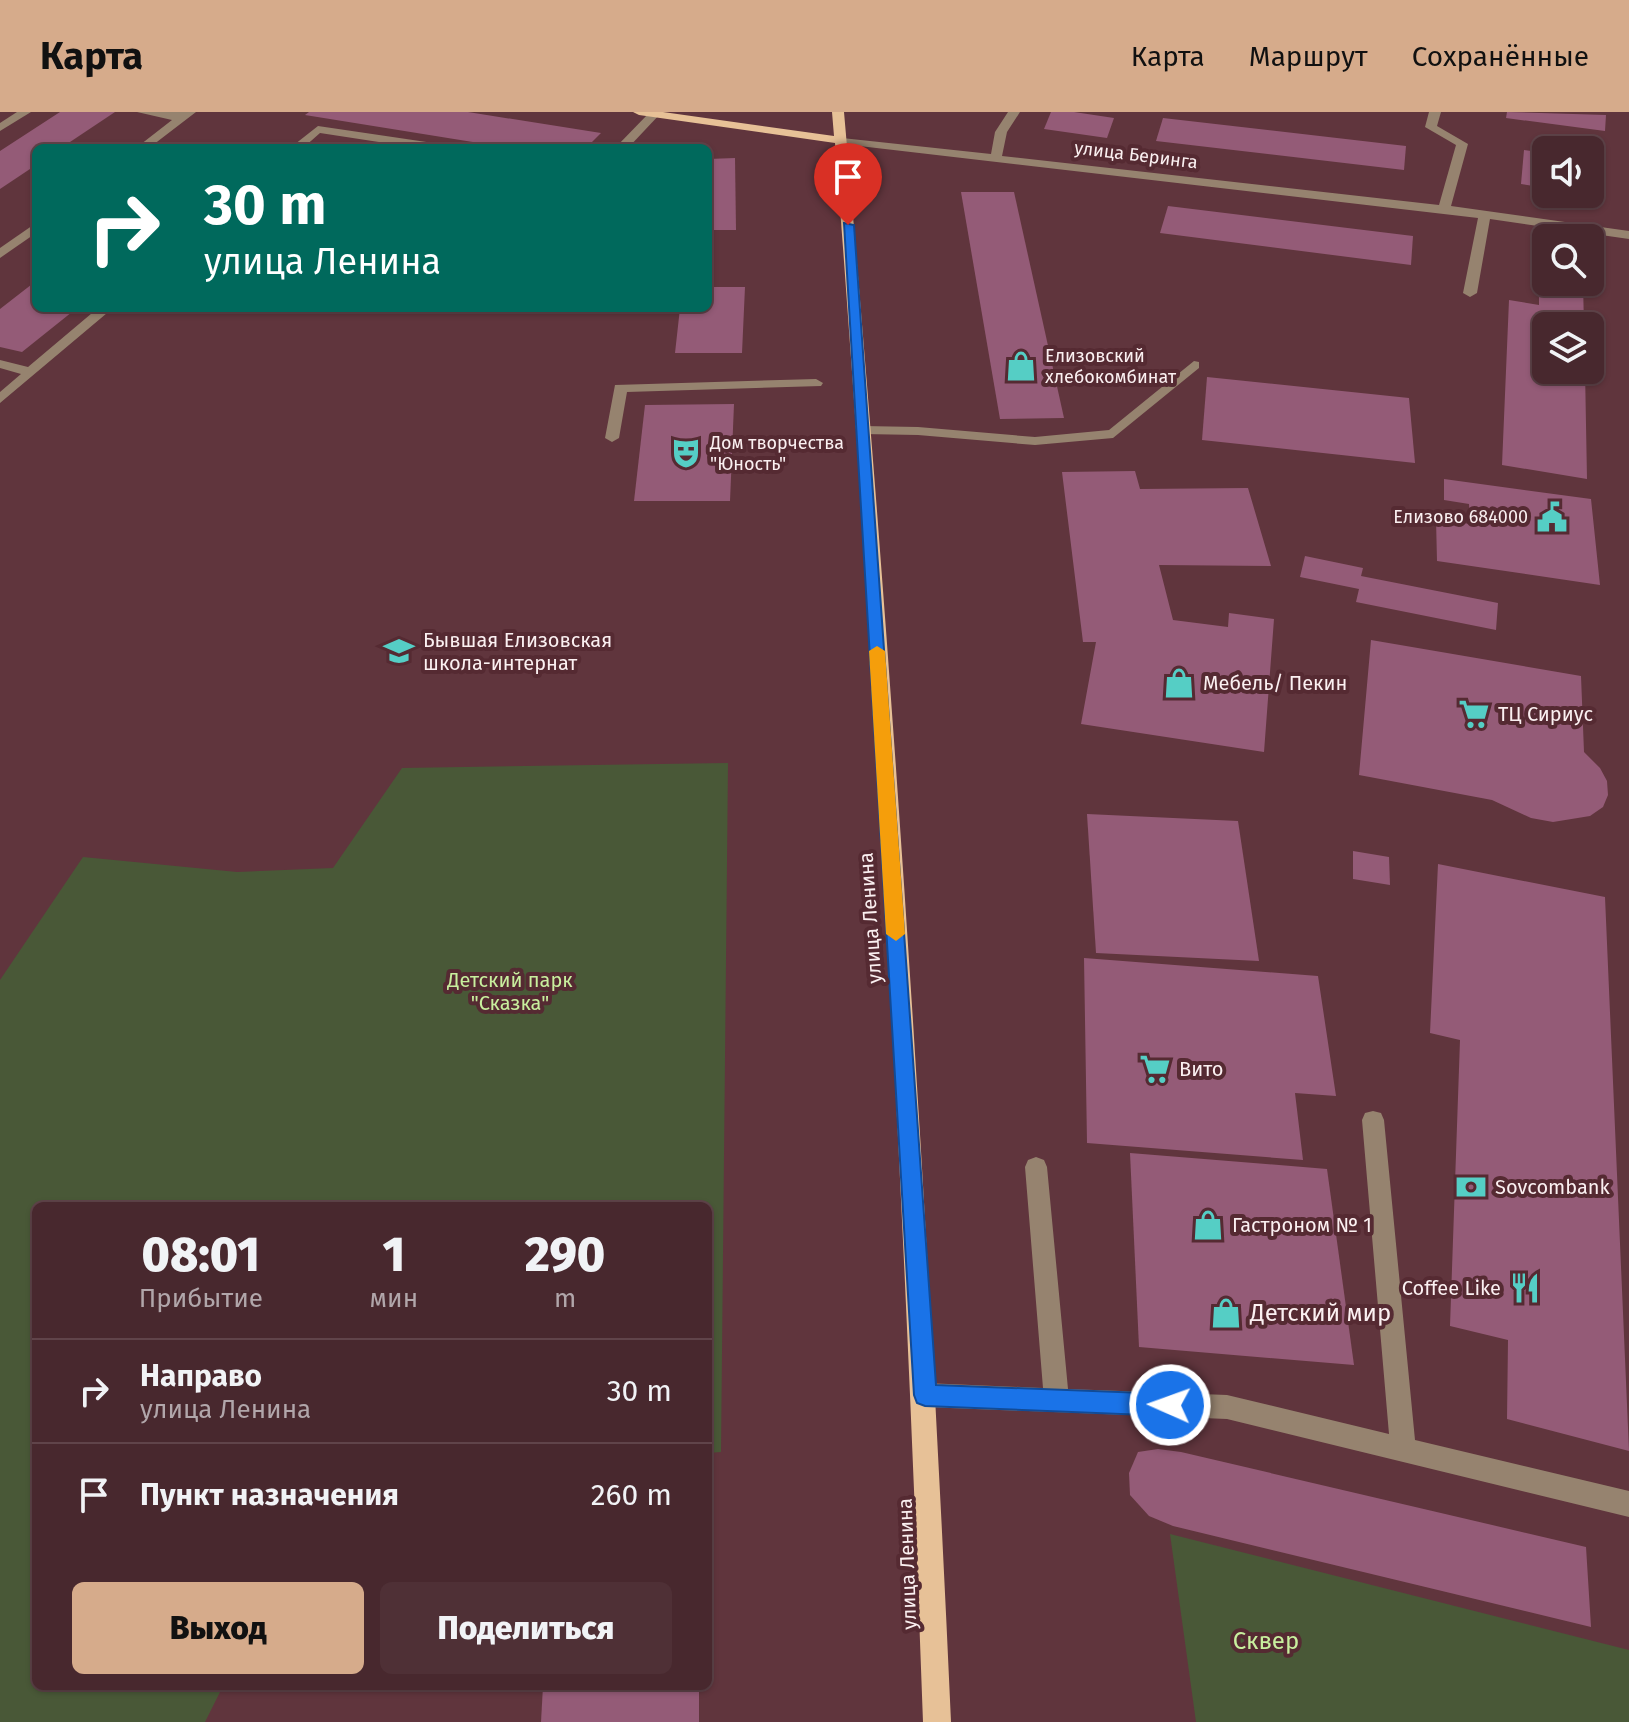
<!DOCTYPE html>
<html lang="ru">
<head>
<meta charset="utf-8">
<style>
	body { margin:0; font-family:"Fira Sans",sans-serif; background:#4f3036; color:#f1f3f6; height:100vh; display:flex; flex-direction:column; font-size:30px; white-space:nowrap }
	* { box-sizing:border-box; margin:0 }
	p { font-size:26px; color:#b1a6aa }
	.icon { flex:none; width:44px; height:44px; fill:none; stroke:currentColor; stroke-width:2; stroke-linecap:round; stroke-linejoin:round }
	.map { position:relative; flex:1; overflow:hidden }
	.drawer { position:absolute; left:32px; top:1090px; width:680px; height:488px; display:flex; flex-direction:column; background:#48282e; border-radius:12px; box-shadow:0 2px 6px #0004,0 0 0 2px #60444a }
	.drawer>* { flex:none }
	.top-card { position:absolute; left:32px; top:32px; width:680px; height:168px; border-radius:12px; box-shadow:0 2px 6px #0004,0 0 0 2px #60444a; background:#00695c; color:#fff; overflow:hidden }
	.controls { position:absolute; left:1532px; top:24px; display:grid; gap:16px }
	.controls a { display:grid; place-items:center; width:72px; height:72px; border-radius:12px; background:#48282e; box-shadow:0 2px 6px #0004,0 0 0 2px #60444a; font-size:40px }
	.pin { position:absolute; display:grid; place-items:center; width:68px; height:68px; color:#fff; margin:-82px -34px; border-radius:50% 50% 50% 0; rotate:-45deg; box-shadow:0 0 8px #0007 }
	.pin .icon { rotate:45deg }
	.me { position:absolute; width:88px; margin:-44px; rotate:272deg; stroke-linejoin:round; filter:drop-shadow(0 0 6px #0008) }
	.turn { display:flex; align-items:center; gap:28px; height:168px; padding:0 40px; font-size:36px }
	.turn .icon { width:104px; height:104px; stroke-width:2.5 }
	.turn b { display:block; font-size:56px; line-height:68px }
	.eta { display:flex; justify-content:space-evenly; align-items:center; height:136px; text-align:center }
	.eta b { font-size:48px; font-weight:800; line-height:56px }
	.primary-button { display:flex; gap:16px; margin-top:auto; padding:16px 40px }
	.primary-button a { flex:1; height:92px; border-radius:12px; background:#d6ab8b; color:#111; font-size:32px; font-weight:800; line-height:92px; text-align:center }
	.primary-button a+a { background:#4f3036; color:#f1f3f6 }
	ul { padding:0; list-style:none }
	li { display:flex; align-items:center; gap:24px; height:104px; padding:0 40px; border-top:2px solid #60444a }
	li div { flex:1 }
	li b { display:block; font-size:30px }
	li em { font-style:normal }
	header { display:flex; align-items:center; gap:48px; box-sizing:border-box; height:112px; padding:0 40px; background:#d6ab8b; color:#111 }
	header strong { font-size:38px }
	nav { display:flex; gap:44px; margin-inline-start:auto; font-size:28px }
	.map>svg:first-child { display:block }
	.green { fill:#495837 }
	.building { fill:#945b77 }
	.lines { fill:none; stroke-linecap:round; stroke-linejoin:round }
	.minor { fill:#96836f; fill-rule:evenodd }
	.major { fill:#e7c197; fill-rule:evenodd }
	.route { fill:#1a73e8; stroke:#114b97; stroke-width:2 }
	.slow { fill:#f59e0b }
	.labels { text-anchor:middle; stroke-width:8; stroke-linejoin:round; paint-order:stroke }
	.far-street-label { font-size:18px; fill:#fbf0f1; stroke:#552a32 }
	.far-poi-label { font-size:18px; fill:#fbf0f1; stroke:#552a32; text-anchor:start }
	.poi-label { font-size:20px; fill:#fbf0f1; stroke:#552a32; text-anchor:start }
	.street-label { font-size:20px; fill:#fbf0f1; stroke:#552a32 }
	.park-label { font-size:20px; fill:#c8ef9e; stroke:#552a32 }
	.near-poi-label { font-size:24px; fill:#fbf0f1; stroke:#552a32; text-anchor:start }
	.near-park-label { font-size:24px; fill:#c8ef9e; stroke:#552a32 }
</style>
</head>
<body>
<header>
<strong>Карта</strong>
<nav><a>Карта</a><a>Маршрут</a><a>Сохранённые</a></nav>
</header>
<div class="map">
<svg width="1629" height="1610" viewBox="0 0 1629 1610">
	<rect width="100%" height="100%" fill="#60353d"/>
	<!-- green -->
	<g class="green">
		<path d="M728 651 721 1340 708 1341V1094H36V1574H223L205 1610H0V868L83 745 237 760 333 756 402 656Z"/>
		<path d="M1170 1422 1629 1538V1610H1196Z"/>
	</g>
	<!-- building -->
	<g class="building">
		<path d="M60 0H115L61 36H36V53L0 77V39Z"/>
		<path d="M309 0H468L601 21 586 36H510L305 3Z"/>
		<path d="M1051 0H1074L1114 6 1107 26 1044 17Z"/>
		<path d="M1507 0 1606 3 1605 19 1506 6Z"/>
		<path d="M1163 6 1406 34 1404 58 1156 29Z"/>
		<path d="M1524 38 1546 41V76L1521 72Z"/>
		<path d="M735 46 736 118H708V47Z"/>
		<path d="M961 80H1014L1064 306 1000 307Z"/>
		<path d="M1168 94 1413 124 1411 153 1160 121Z"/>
		<path d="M1539 165 1546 166V170L1583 171 1584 214H1546V258H1585L1587 367 1502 353 1509 188 1539 193Z"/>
		<path d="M36 169V196H77L22 240 0 235V197Z"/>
		<path d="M708 175H745L742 241H675L680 196H708Z"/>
		<path d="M1207 265 1409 286 1415 351 1202 328Z"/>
		<path d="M734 292 730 389H634L645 293Z"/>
		<path d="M1135 359 1140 377 1248 376 1271 454 1159 453 1173 508 1228 515 1229 501 1274 507 1264 640 1081 612 1096 530H1083L1062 360Z"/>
		<path d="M1444 367 1591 387 1600 473 1437 449 1436 407 1470 412 1469 392 1444 388Z"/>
		<path d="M1305 444 1363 456 1361 464 1498 491 1496 518 1356 490 1359 477 1300 465Z"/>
		<path d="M1371 528 1581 564 1584 640 1600 656 1607 669 1608 683 1603 695 1590 704 1553 710 1531 706 1492 688 1359 663Z"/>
		<path d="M1087 702 1238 709 1259 849 1096 841Z"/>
		<path d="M1353 739 1389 745 1390 773 1353 767Z"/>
		<path d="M1438 752 1605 785 1629 1339 1507 1307 1508 1228 1450 1214 1460 928 1430 921Z"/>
		<path d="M1084 846 1318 864 1336 984 1295 981 1303 1048 1087 1031Z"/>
		<path d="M1130 1041 1327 1057 1354 1253 1139 1235Z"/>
		<path d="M1158 1337 1181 1340 1586 1435 1591 1515 1173 1414 1149 1404 1130 1383 1129 1361 1138 1340Z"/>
		<path d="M543 1574H699V1610H541Z"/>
	</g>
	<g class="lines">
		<!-- minor -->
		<g class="minor">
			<path d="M17 0H31L0 19V11Z"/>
			<path d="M137 0H196L149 36H136L172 8Z"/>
			<path d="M650 0 660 2 628 36H615Z"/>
			<path d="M1008 0H1020L1007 20 1002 44 1439 93 1456 33 1425 15 1429 0H1441L1437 14 1468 32 1451 94 1629 119V127L1490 107 1477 181 1470 185 1463 181 1478 106 842 32 836 29 842 26 991 42 995 20Z"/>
			<path d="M318 14 440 32 446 36H418L320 21 303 36H290Z"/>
			<path d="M36 111V121L0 146V136Z"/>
			<path d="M98 196H113L0 291V280L21 262 0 256V248L28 255Z"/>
			<path d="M1194 249 1199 250V256L1113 326 1035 333 918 323 863 322 856 318 863 314 918 315 1035 325 1109 318Z"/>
			<path d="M816 267 823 271 821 274 627 280 619 326 612 330 605 326 615 273Z"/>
			<path d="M1373 999 1381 1001 1384 1008 1415 1328 1629 1379V1405L1227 1307 925 1295 916 1291 912 1283 916 1275 925 1271 1043 1276 1025 1055 1028 1048 1036 1045 1044 1048 1047 1055 1068 1277 1227 1283 1389 1322 1362 1008 1365 1001Z"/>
		</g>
		<!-- major -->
		<path class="major" d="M633 0H663L834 24 832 0H844C891 534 927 1073 951 1610H923C904 1083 876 557 835 31L639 3Z"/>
	</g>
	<!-- route -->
	<path class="route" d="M844 111 854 113 936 1273 1170 1282 1178 1285 1182 1293 1178 1301 1170 1304 925 1294 917 1291 914 1283Z"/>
	<!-- slow -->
	<path class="slow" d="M877 534 885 539 905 822 896 829 886 822 869 539Z"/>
	<!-- icons -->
	<defs>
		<g id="shop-bare" transform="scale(2.4)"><path d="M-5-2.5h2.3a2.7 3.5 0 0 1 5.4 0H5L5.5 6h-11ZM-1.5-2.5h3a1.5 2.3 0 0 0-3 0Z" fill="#55cec5" stroke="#552a32" stroke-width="2.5" paint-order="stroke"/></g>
		<g id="theatre-bare" transform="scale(2.4)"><path d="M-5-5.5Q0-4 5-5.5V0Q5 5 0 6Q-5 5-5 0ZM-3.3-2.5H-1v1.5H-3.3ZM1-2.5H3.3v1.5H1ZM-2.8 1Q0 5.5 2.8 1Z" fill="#55cec5" stroke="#552a32" stroke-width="2.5" paint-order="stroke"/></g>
		<g id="civic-bare" transform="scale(2.4)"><path d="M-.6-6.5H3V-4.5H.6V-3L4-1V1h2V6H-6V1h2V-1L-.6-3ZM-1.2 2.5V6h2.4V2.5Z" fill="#55cec5" stroke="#552a32" stroke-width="2.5" paint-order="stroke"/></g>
		<g id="school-bare" transform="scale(2.4)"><path d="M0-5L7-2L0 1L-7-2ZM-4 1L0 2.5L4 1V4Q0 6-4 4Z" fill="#55cec5" stroke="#552a32" stroke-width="2.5" paint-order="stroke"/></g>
		<g id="supermarket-bare" transform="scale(2.4)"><path d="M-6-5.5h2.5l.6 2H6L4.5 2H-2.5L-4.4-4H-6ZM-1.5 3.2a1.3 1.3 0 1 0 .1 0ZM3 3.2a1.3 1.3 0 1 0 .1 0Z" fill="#55cec5" stroke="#552a32" stroke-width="2.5" paint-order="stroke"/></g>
		<g id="bank-bare" transform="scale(2.4)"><path d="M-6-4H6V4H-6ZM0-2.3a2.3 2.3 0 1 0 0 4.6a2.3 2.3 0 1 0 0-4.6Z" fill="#55cec5" stroke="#552a32" stroke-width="2.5" paint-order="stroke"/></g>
		<g id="restaurant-bare" transform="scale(2.4)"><path d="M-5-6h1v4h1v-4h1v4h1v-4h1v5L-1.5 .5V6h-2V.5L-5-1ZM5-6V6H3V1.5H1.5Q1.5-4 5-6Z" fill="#55cec5" stroke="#552a32" stroke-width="2.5" paint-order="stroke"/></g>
	</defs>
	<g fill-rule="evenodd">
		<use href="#shop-bare" x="1021" y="254"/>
		<use href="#theatre-bare" x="686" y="341"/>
		<use href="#civic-bare" x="1552" y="405"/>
		<use href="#school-bare" x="399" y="539"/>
		<use href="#shop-bare" x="1179" y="571"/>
		<use href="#supermarket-bare" x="1474" y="602"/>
		<use href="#supermarket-bare" x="1155" y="957"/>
		<use href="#bank-bare" x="1471" y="1075"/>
		<use href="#shop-bare" x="1208" y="1113"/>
		<use href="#restaurant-bare" x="1525" y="1176"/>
		<use href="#shop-bare" x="1226" y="1201"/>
	</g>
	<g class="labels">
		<!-- far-street labels -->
		<g class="far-street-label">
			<text transform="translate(1136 43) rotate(7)" y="6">улица Беринга</text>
		</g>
		<!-- far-poi labels -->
		<g class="far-poi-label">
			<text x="1045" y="250">Елизовский<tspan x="1045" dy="21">хлебокомбинат</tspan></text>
			<text x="710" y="337">Дом творчества<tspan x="710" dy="21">"Юность"</tspan></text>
			<text x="1528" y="411" text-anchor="end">Елизово 684000</text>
		</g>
		<!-- poi labels -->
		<g class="poi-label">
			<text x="423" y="535">Бывшая Елизовская<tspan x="423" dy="23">школа-интернат</tspan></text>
			<text x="1203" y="578">Мебель/ Пекин</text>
			<text x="1498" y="609">ТЦ Сириус</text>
			<text x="1179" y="964">Вито</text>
			<text x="1495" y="1082">Sovcombank</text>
			<text x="1232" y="1120">Гастроном № 1</text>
			<text x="1501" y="1183" text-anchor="end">Coffee Like</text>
		</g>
		<!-- street labels -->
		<g class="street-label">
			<text transform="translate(870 806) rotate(-94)" y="7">улица Ленина</text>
			<text transform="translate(907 1452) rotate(-92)" y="7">улица Ленина</text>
		</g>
		<!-- park labels -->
		<g class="park-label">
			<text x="510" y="875">Детский парк<tspan x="510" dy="23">"Сказка"</tspan></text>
		</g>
		<!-- near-poi labels -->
		<g class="near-poi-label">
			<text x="1250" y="1209">Детский мир</text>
		</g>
		<!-- near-park labels -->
		<g class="near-park-label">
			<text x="1266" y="1537">Сквер</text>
		</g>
	</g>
</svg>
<div class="controls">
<a><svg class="icon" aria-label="sound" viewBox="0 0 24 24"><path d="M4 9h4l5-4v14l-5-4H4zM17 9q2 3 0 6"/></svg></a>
<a><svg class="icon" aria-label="search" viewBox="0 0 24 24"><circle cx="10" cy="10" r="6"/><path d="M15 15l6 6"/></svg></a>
<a><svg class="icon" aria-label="layers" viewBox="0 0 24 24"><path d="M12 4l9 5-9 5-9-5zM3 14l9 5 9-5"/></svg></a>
</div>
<div class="pin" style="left:848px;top:113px;background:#d93025"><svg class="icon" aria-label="arrive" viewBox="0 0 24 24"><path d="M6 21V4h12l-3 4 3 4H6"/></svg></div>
<svg class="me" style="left:1170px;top:1293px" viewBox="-20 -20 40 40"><circle r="17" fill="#1a73e8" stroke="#fff" stroke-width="3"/><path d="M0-11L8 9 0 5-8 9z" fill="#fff"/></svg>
<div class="top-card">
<div class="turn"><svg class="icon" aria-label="right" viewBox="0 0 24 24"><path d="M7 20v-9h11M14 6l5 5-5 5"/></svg><div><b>30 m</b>улица Ленина</div></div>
</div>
<section class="drawer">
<div class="eta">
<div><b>08:01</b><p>Прибытие</p></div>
<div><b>1</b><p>мин</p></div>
<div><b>290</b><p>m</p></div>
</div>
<ul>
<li><svg class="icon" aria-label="right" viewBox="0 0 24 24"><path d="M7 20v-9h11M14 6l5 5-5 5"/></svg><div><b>Направо</b><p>улица Ленина</p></div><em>30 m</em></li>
<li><svg class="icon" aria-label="arrive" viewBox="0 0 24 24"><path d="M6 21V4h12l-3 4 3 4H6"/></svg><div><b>Пункт назначения</b></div><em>260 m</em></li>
</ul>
<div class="primary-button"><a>Выход</a><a>Поделиться</a></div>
</section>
</div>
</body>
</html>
